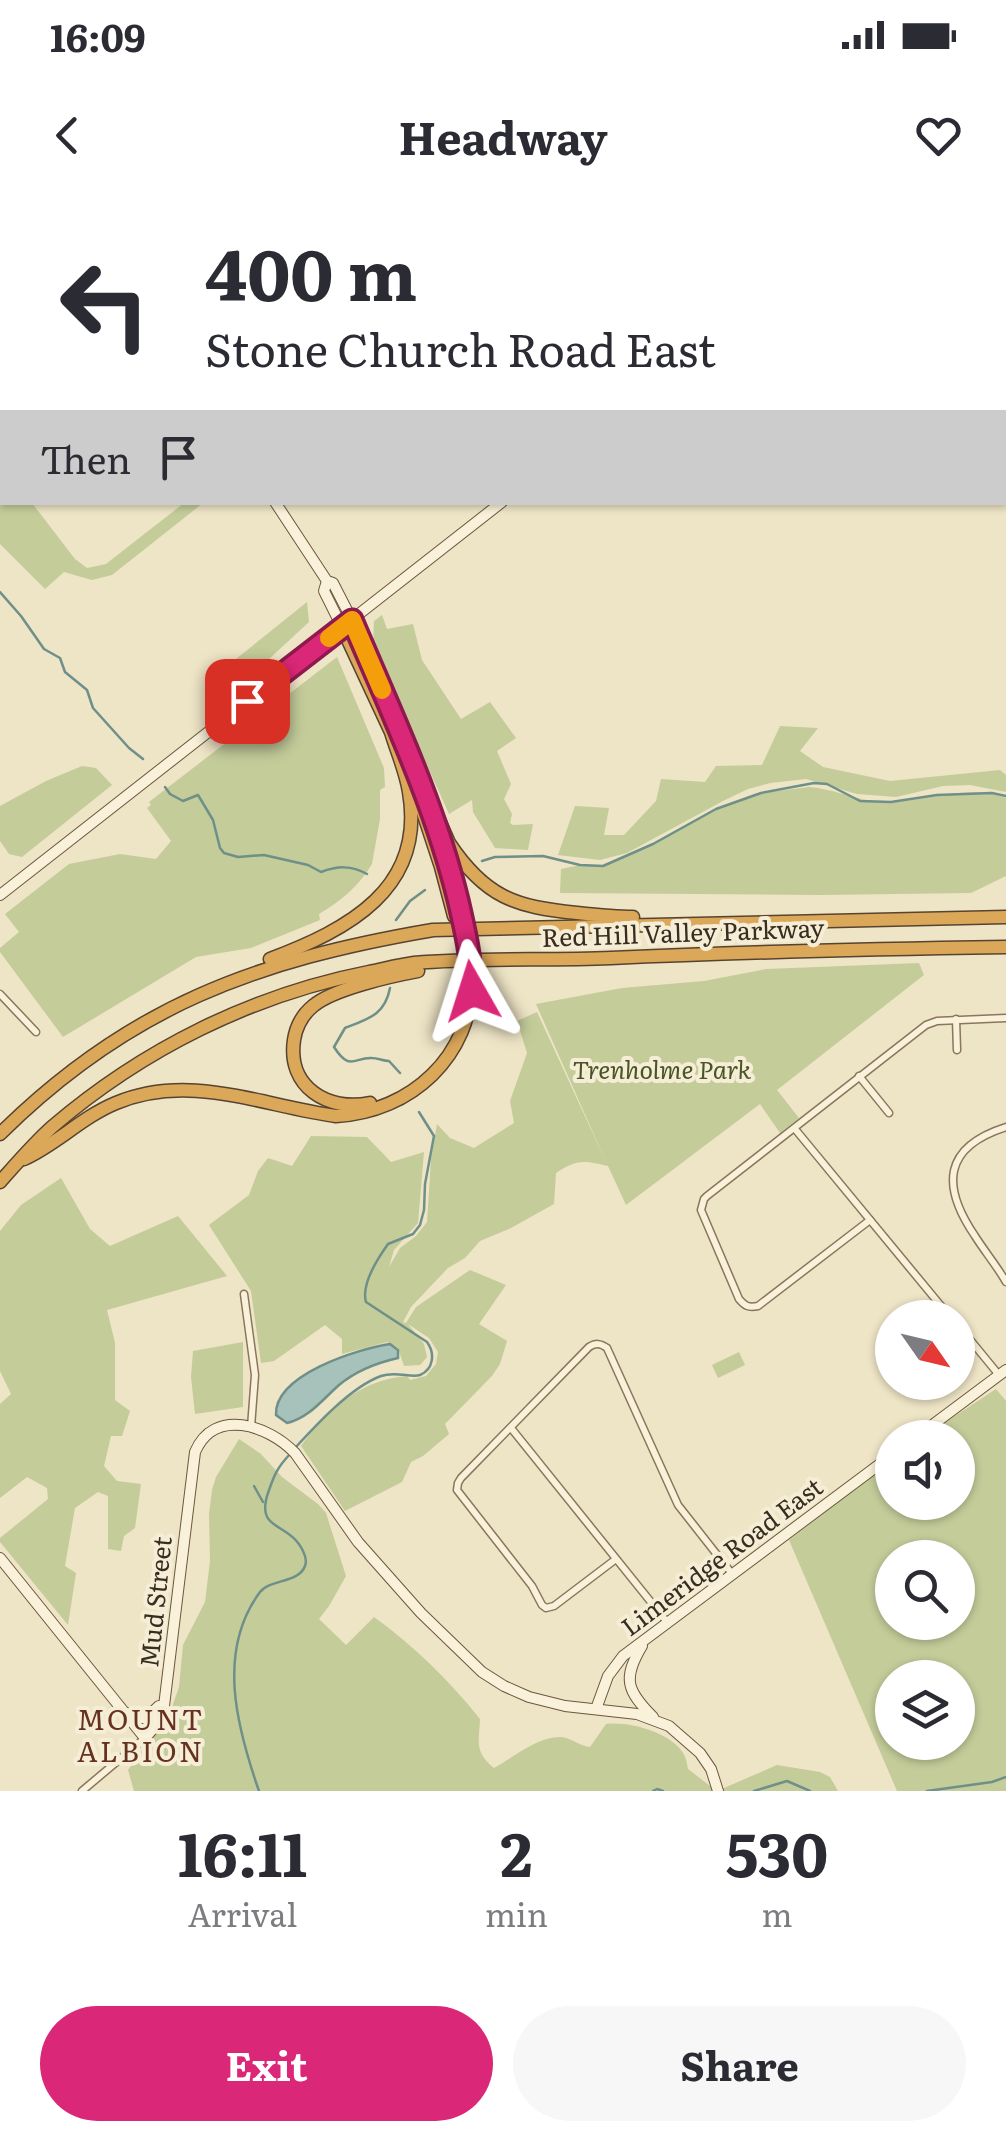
<!DOCTYPE html>
<html lang="en">
<head>
<meta charset="utf-8">
<style>
	body { margin:0; font-family:Literata,serif; background:#f7f7f7; color:#2b2b33; height:100vh; display:flex; flex-direction:column; font-size:38px; white-space:nowrap }
	* { box-sizing:border-box; margin:0 }
	p { font-size:32px; color:#7c7c81 }
	.icon { flex:none; width:55px; height:55px; fill:none; stroke:currentColor; stroke-width:2; stroke-linecap:round; stroke-linejoin:round }
	.map { position:relative; height:1591px; overflow:hidden }
	.panel { display:flex; flex-direction:column; background:#fff; flex:1 }
	.panel>* { flex:none }
	.banner { position:absolute; left:0px; top:0px; width:1008px; height:305px; box-shadow:0 2px 8px #0004; background:#fff; color:#2b2b33; overflow:hidden }
	.needle { width:65px; rotate:124deg }
	.tools { position:absolute; left:875px; top:1100px; display:grid; gap:20px }
	.tools a { display:grid; place-items:center; width:100px; height:100px; border-radius:50%; background:#fff; box-shadow:0 2px 8px #0004; font-size:50px }
	.pin { position:absolute; display:grid; place-items:center; width:85px; height:85px; color:#fff; margin:-42px; border-radius:20px; box-shadow:0 5px 15px #0006 }
	.me { position:absolute; width:110px; margin:-55px; rotate:354deg; stroke-linejoin:round; filter:drop-shadow(0 0 8px #0008) }
	.turn { display:flex; align-items:center; gap:35px; height:210px; padding:0 40px; font-size:45px }
	.turn .icon { width:130px; height:130px; stroke-width:2.5 }
	.turn b { display:block; font-size:70px; line-height:85px }
	.then { display:flex; align-items:center; height:95px; padding:0 40px; background:#0003; gap:20px; font-size:38px }
	.eta { display:flex; justify-content:space-evenly; align-items:center; height:170px; text-align:center }
	.eta b { font-size:60px; font-weight:700; line-height:70px }
	.cta { display:flex; gap:20px; margin-top:auto; padding:20px 40px }
	.cta a { flex:1; height:115px; border-radius:60px; background:#db2777; color:#fff; font-size:40px; font-weight:700; line-height:115px; text-align:center }
	.cta a+a { background:#f7f7f7; color:#2b2b33 }
	.status { display:flex; justify-content:space-between; align-items:center; height:70px; padding:0 50px; background:#fff; direction:ltr }
	.status svg { height:28px; fill:currentColor }
	header { display:flex; justify-content:space-between; align-items:center; height:130px; padding:0 40px; background:#fff; font-size:45px; font-weight:700 }
	.map>svg:first-child { display:block }
	.green { fill:#c4cc9a; fill-rule:evenodd }
	.water { fill:#a7c2bb; stroke:#6e9089; stroke-width:2.5 }
	.lines { fill:none; stroke-linecap:round; stroke-linejoin:round }
	.stream { stroke:#6e9089; stroke-width:2.5 }
	.street-casing { stroke:#89765c; stroke-width:9 }
	.secondary-casing { stroke:#6b573f; stroke-width:12 }
	.highway-casing { stroke:#574430; stroke-width:15 }
	.street { stroke:#f9f1d9; stroke-width:6 }
	.secondary { stroke:#f9f1d9; stroke-width:10 }
	.highway { stroke:#dba759; stroke-width:12 }
	.highway-bridge-casing { stroke:#574430; stroke-width:15; stroke-linecap:butt }
	.highway-bridge { stroke:#dba759; stroke-width:12 }
	.route-casing { stroke:#8e194d; stroke-width:25 }
	.route { stroke:#db2777; stroke-width:18 }
	.slow { stroke:#f59e0b; stroke-width:18 }
	.labels { text-anchor:middle; stroke-width:8; stroke-linejoin:round; paint-order:stroke }
	.street-label { font-size:25px; fill:#392d1f; stroke:#f5edd6 }
	.park-label { font-size:25px; font-style:italic; fill:#485626; stroke:#f5edd6 }
	.neighbourhood-label { font-size:28px; letter-spacing:2.5px; fill:#66311f; stroke:#f5edd6 }
</style>
</head>
<body>
<div class="status"><b>16:09</b><svg viewBox="0 0 49 12"><path d="M0 12V9h3v3zM5 12V6h3v6zM10 12V3h3v9zM15 12V0h3v12zM26 1h20v11H26zM47 4h2v5h-2z"/></svg></div>
<header><svg class="icon" aria-label="back" viewBox="0 0 24 24"><path d="M15 5l-7 7 7 7"/></svg>Headway<svg class="icon" aria-label="heart" viewBox="0 0 24 24"><path d="M12 20l-8-8c-3-5 5-10 8-4 3-6 11-1 8 4z"/></svg></header>
<div class="map">
<svg width="1006" height="1591" viewBox="0 0 1006 1591">
	<rect width="100%" height="100%" fill="#eee4c6"/>
	<!-- green -->
	<g class="green">
		<path d="M0 261 2 264V302L32 303 75 359 87 368 106 364 184 303H203L112 375 92 380 64 372 45 389 0 344Z"/>
		<path d="M307 402 309 422 269 459 232 482 221 471Z"/>
		<path d="M382 415 387 429 413 424 422 460 461 519 490 502 516 538 497 551 511 584 504 599 512 614 510 623 513 625 533 624 528 650 495 648 473 612 472 600 449 614 373 445 374 421Z"/>
		<path d="M337 457 384 568 385 587 380 590V619L372 664C359 686 341 701 319 714L320 720 251 748 196 757 63 837 0 752V748L19 732 5 714 69 664 120 654 156 659 171 641 147 608 151 605 149 602Z"/>
		<path d="M780 526 818 528 800 551 823 567 890 581 1000 570 1006 575V592L970 585 943 586 896 597 857 594 806 579 770 583 748 589 723 601 627 653 600 660 558 655 575 606 609 608 604 635H624L656 601 661 579 705 582 716 566 762 565Z"/>
		<path d="M82 566 96 568 112 585 22 657 9 654 0 641V606L46 581Z"/>
		<path d="M809 587C836 589 859 602 887 602 926 602 968 583 1006 598V676L971 693 820 695 560 693 561 669 580 665 604 666 653 644 716 609 761 593Z"/>
		<path d="M919 763 924 775 777 890 799 918 780 933 760 904 626 1005 608 966C586 961 578 958 556 973L554 1004 511 1028 480 1041 465 1058 448 1068 411 1107 403 1122 406 1123 416 1107 470 1070 506 1085 479 1124 507 1141 500 1164 492 1176 445 1224 449 1234 423 1256 411 1262 402 1282 345 1311 301 1246C326 1210 362 1179 407 1176L410 1180 426 1176 436 1164 438 1152 429 1138 408 1124 424 1144 427 1157 420 1165 404 1166 398 1148 387 1142 342 1154V1139L325 1125 274 1161 261 1163 251 1091 209 1025 249 995 258 971 268 958 292 966 311 936 367 937 391 962 424 952 418 1023 394 1050 389 1067 400 1048 416 1036 427 1022 431 959 437 924 450 938 474 948 514 923 510 901 527 853 517 821 537 812 607 964 536 804 622 788 704 781 766 769Z"/>
		<path d="M61 978 90 1029 110 1046 178 1016 227 1076 107 1110 115 1143V1200L130 1211 122 1236H111L104 1266 117 1281 141 1284 135 1328 124 1336 121 1351 108 1349V1296L98 1292 75 1308 65 1366 76 1373 68 1425 0 1342V1338L48 1299 47 1288 27 1277 0 1298V1204L11 1194 0 1171V1031L21 1005Z"/>
		<path d="M243 1142V1207L195 1214 191 1177 193 1151Z"/>
		<path d="M739 1152 745 1165 718 1178 712 1165Z"/>
		<path d="M996 1189 1006 1201V1591H897L789 1340 892 1260V1302H958V1238L923 1237ZM892 1358H958V1422H892ZM892 1478H958V1542H892Z"/>
		<path d="M239 1239 261 1254 282 1277 318 1304 326 1313 346 1376 329 1406 319 1419 346 1445 374 1417C414 1446 449 1480 480 1519 479 1542 474 1552 494 1568 514 1557 537 1537 560 1537 571 1537 579 1546 590 1547L606 1524C629 1521 670 1532 683 1553 686 1557 687 1564 688 1569L710 1586 724 1588 777 1565 820 1572 830 1577 838 1591H134L128 1570 171 1510 179 1487 183 1445 205 1402 210 1361 209 1314 212 1290 216 1277Z"/>
	</g>
	<!-- water -->
	<path class="water" d="M390 1144 398 1150V1158C376 1163 357 1170 339 1185 323 1199 309 1218 287 1223L276 1215C274 1175 357 1149 390 1144Z"/>
	<g class="lines">
		<!-- stream -->
		<g class="stream">
			<path d="M0 392 21 416 44 449 60 458 65 472 87 490 93 508 129 548 143 559"/>
			<path d="M165 587 170 594 183 601 198 595 213 620 220 648 224 653 238 657 264 655 308 665 321 672C337 666 351 665 367 674"/>
			<path d="M482 661 495 657 543 656 580 665 603 666 653 644 716 609 761 593 814 583 827 584 860 601 891 602 937 595 992 593 1006 596"/>
			<path d="M396 720 410 701 425 690"/>
			<path d="M390 788C385 815 368 819 345 828L334 847C350 872 354 857 372 858 378 858 383 861 389 861L400 873"/>
			<path d="M295 1248C317 1224 351 1187 381 1176 396 1171 411 1178 420 1175 434 1169 435 1153 427 1142L366 1102C361 1085 378 1058 388 1044L413 1034 420 1025 424 1010 425 984 434 936 419 912"/>
			<path d="M254 1286 263 1302"/>
			<path d="M259 1591C237 1528 216 1451 260 1392 270 1379 299 1383 305 1366 307 1361 305 1355 303 1351 289 1321 255 1332 268 1293 274 1276 276 1269 290 1254"/>
			<path d="M653 1591 657 1589 663 1591"/>
			<path d="M754 1591 787 1581 810 1591"/>
			<path d="M927 1591 992 1582 1006 1577"/>
		</g>
		<!-- street casing -->
		<g class="street-casing">
			<g id="street">
				<path d="M277 0 279 2"/>
				<path d="M447 2 451 0"/>
				<path d="M0 794 36 832"/>
				<path d="M956 819 957 850"/>
				<path d="M859 876 889 913"/>
				<path d="M1006 927C943 947 941 986 975 1036 985 1052 997 1066 1006 1082"/>
				<path d="M795 929 951 1118"/>
				<path d="M870 1020 758 1106C748 1108 745 1106 739 1099L701 1010 704 999 707 996 926 825 937 821 1006 818"/>
				<path d="M244 1094 255 1175 251 1227"/>
				<path d="M958 1125 999 1175"/>
				<path d="M511 1228 667 1422"/>
				<path d="M616 1359 554 1406 546 1408 542 1405 532 1386 457 1290 458 1283 461 1278 589 1147C596 1143 600 1143 607 1148L678 1305 733 1375"/>
				<path d="M82 1591 145 1538"/>
			</g>
		</g>
		<!-- secondary casing -->
		<g class="secondary-casing">
			<g id="secondary">
				<path d="M32 0 34 2"/>
				<path d="M617 0 619 2"/>
				<path d="M886 2 889 0"/>
				<path d="M275 302 327 381 333 383 352 420"/>
				<path d="M327 381 324 391 342 427"/>
				<path d="M0 695 502 302"/>
				<path d="M915 1238 1006 1170"/>
				<path d="M0 1358 145 1538 152 1530 164 1506 195 1252C214 1207 268 1225 295 1253L358 1342 421 1413 482 1472 504 1486 529 1497 565 1506 637 1514 669 1526 700 1553 711 1569 718 1591"/>
				<path d="M642 1446C622 1479 627 1491 653 1517"/>
				<path d="M596 1509 608 1476 623 1456 892 1255"/>
				<path d="M127 1513 136 1518H146L159 1506"/>
			</g>
		</g>
		<!-- highway casing -->
		<g class="highway-casing">
			<g id="highway">
				<path d="M352 420 449 643C485 697 515 707 577 713 596 715 615 717 633 717"/>
				<path d="M342 427 390 530"/>
				<path d="M414 585 441 667 454 716"/>
				<path d="M270 759C347 730 426 689 409 592 406 572 397 552 391 532"/>
				<path d="M370 903C328 912 287 887 294 840 296 827 302 815 313 806 333 789 391 776 418 771"/>
				<path d="M0 934C129 806 257 760 433 730L1006 717"/>
				<path d="M24 959C57 944 82 917 116 903 190 872 262 906 336 916 411 912 472 856 472 779"/>
				<path d="M0 982C17 963 33 944 52 927 143 849 252 795 369 772 384 769 399 765 414 763 479 757 546 761 611 758 743 752 874 749 1006 747"/>
			</g>
		</g>
		<!-- street -->
		<use href="#street" class="street"/>
		<!-- secondary -->
		<use href="#secondary" class="secondary"/>
		<!-- highway -->
		<use href="#highway" class="highway"/>
		<!-- highway-bridge casing -->
		<g class="highway-bridge-casing">
			<path id="highway-bridge" d="M461 715 472 779"/>
		</g>
		<!-- highway-bridge -->
		<use href="#highway-bridge" class="highway-bridge"/>
	</g>
	<g class="lines">
		<!-- route casing -->
		<g class="route-casing">
			<path id="route" d="M247 501 352 420C391 512 434 602 458 700 465 730 472 760 472 791"/>
		</g>
		<!-- route -->
		<use href="#route" class="route"/>
		<!-- slow -->
		<path class="slow" d="M329 438 352 420 382 490"/>
	</g>
	<g class="labels">
		<!-- street labels -->
		<g class="street-label">
			<text transform="translate(683 733) rotate(-2)" y="9">Red Hill Valley Parkway</text>
			<text transform="translate(722 1357) rotate(-37)" y="9">Limeridge Road East</text>
			<text transform="translate(156 1402) rotate(-84)" y="9">Mud Street</text>
		</g>
		<!-- park labels -->
		<g class="park-label">
			<text x="662" y="879">Trenholme Park</text>
		</g>
		<!-- neighbourhood labels -->
		<g class="neighbourhood-label">
			<text x="141" y="1530">MOUNT<tspan x="141" dy="32">ALBION</tspan></text>
		</g>
	</g>
</svg>
<div class="tools">
<a><svg class="needle" viewBox="-14 -14 28 28"><path d="M0-13l5 13h-10z" fill="#e53935"/><path d="M0 13l5-13h-10z" fill="#7c7c81"/></svg></a>
<a><svg class="icon" aria-label="sound" viewBox="0 0 24 24"><path d="M4 9h4l5-4v14l-5-4H4zM17 9q2 3 0 6"/></svg></a>
<a><svg class="icon" aria-label="search" viewBox="0 0 24 24"><circle cx="10" cy="10" r="6"/><path d="M15 15l6 6"/></svg></a>
<a><svg class="icon" aria-label="layers" viewBox="0 0 24 24"><path d="M12 4l9 5-9 5-9-5zM3 14l9 5 9-5"/></svg></a>
</div>
<div class="pin" style="left:247px;top:501px;background:#d93025"><svg class="icon" aria-label="arrive" viewBox="0 0 24 24"><path d="M6 21V4h12l-3 4 3 4H6"/></svg></div>
<svg class="me" style="left:472px;top:791px" viewBox="-20 -20 40 40"><path d="M0-17L14 15 0 8-14 15z" fill="#db2777" stroke="#fff" stroke-width="4"/></svg>
<div class="banner">
<div class="turn"><svg class="icon" aria-label="left" viewBox="0 0 24 24"><path d="M17 20v-9H6M10 6l-5 5 5 5"/></svg><div><b>400 m</b>Stone Church Road East</div></div>
<div class="then">Then<svg class="icon" aria-label="arrive" viewBox="0 0 24 24"><path d="M6 21V4h12l-3 4 3 4H6"/></svg></div>
</div>
</div>
<section class="panel">
<div class="eta">
<div><b>16:11</b><p>Arrival</p></div>
<div><b>2</b><p>min</p></div>
<div><b>530</b><p>m</p></div>
</div>
<div class="cta"><a>Exit</a><a>Share</a></div>
</section>
</body>
</html>
